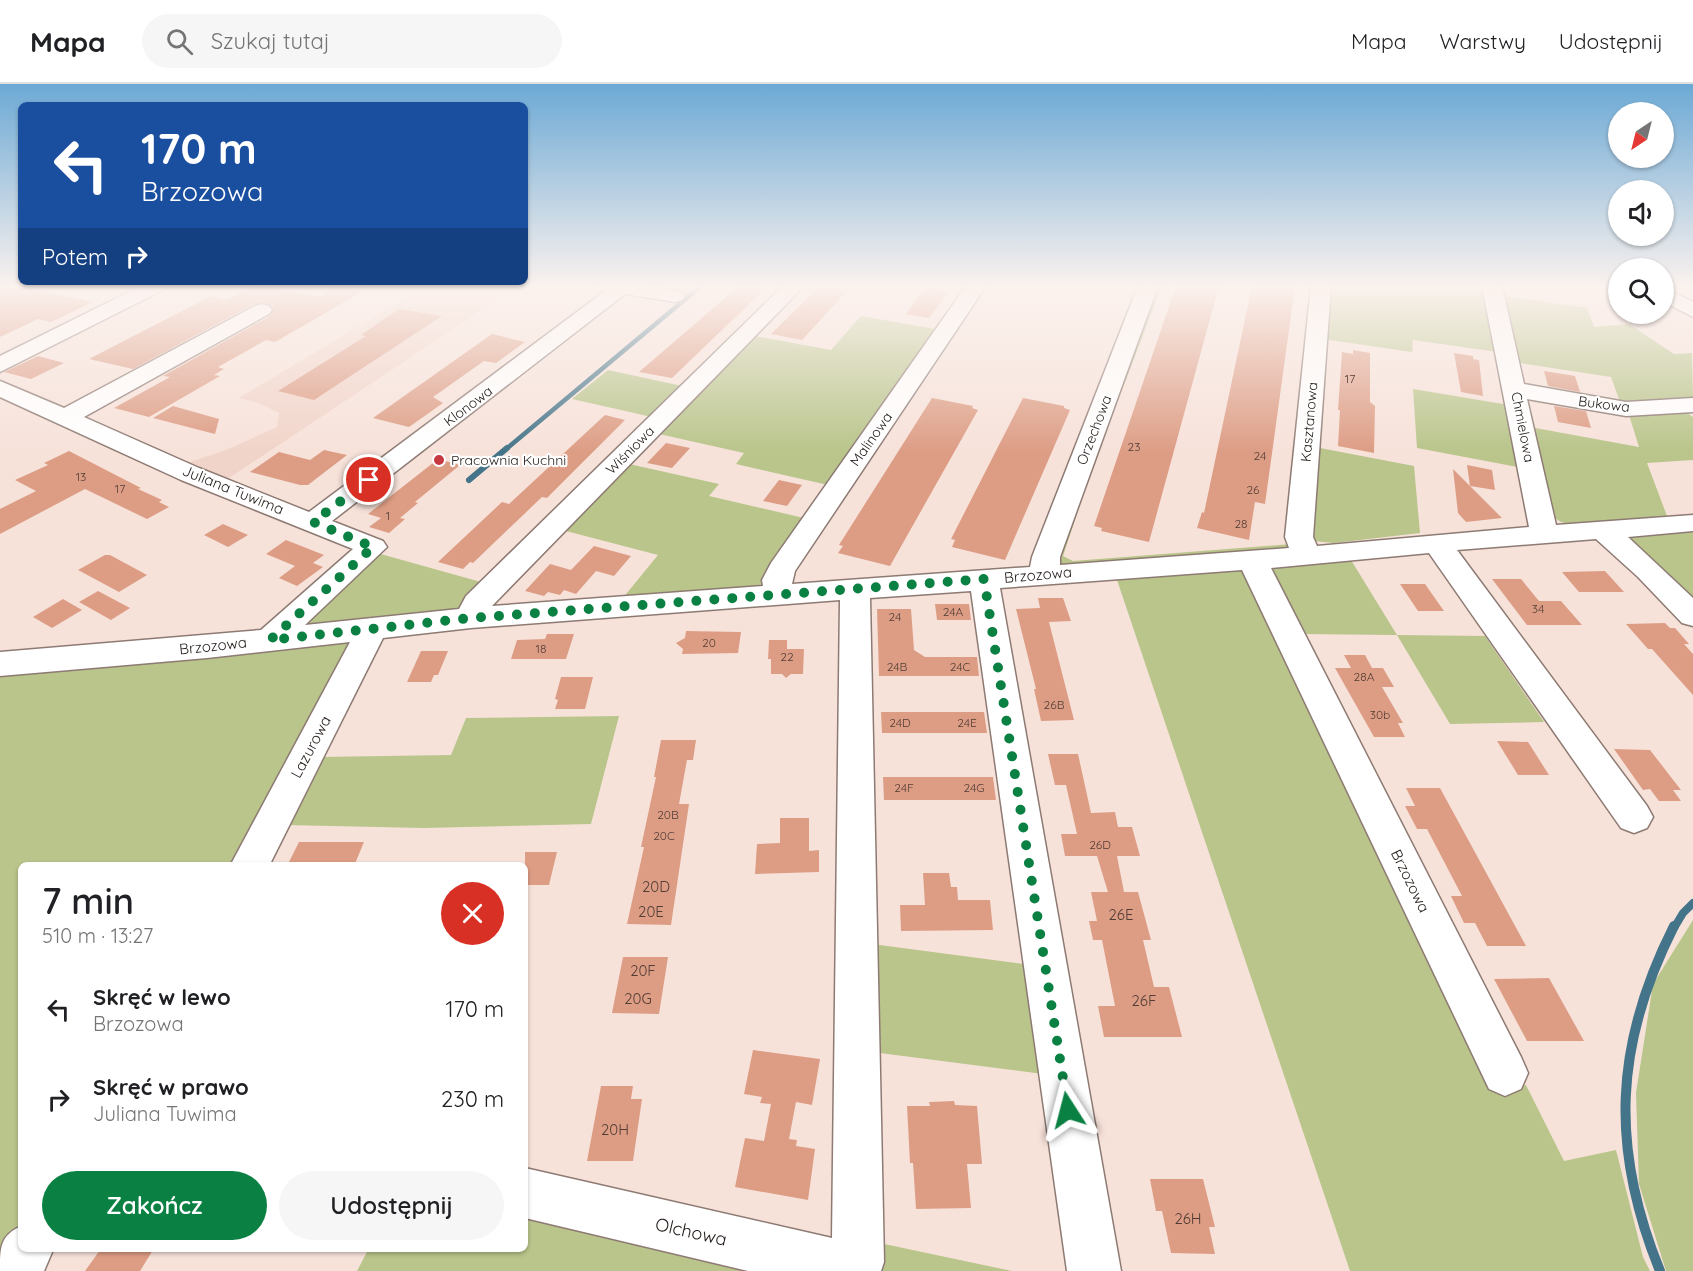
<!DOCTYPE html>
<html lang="pl">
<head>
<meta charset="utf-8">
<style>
	body { margin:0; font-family:Quicksand,sans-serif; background:#f6f6f6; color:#202124; height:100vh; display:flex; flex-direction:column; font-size:22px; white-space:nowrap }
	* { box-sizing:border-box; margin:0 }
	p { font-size:20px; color:#757577 }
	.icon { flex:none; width:33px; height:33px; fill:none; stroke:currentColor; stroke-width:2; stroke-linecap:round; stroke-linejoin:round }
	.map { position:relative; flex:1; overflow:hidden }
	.side { position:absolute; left:18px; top:778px; width:510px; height:390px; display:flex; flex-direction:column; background:#fff; border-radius:9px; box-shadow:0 2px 4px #0004 }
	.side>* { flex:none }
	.guide { position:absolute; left:18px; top:18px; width:510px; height:183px; border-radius:9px; box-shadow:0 2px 4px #0004; background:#1a4fa0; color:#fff; overflow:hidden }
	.needle { width:39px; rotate:215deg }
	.tools { position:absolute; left:1608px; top:18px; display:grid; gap:12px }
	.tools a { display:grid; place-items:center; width:66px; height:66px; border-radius:50%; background:#fff; box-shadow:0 2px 4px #0004; font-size:30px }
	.pin { position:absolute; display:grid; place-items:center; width:51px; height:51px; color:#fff; margin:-26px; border:3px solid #fff; border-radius:50%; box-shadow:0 2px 6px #0007 }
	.me { position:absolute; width:66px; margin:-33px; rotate:351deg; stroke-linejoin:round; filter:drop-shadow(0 0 4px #0008) }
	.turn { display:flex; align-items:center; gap:21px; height:126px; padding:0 24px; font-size:27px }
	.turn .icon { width:78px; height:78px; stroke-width:2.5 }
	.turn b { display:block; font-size:42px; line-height:51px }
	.then { display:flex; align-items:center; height:57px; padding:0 24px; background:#0003; gap:12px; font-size:22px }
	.round { display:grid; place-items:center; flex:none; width:63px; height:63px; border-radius:32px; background:#f6f6f6 }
	.summary { display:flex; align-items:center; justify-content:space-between; height:102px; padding:0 24px }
	h1 { font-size:36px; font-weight:600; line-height:45px }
	.cta { display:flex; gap:12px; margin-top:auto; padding:12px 24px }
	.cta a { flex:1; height:69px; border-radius:36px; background:#0b8043; color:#fff; font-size:24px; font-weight:600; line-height:69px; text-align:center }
	.cta a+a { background:#f6f6f6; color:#202124 }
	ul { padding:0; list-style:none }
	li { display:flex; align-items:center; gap:18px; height:90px; padding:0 24px }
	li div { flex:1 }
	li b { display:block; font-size:22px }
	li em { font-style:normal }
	header { display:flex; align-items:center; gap:36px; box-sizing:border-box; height:84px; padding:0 30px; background:#fff; border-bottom:2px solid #e0e0e0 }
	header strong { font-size:28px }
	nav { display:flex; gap:33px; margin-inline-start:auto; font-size:21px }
	.search { width:420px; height:54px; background:#f6f6f6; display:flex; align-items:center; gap:15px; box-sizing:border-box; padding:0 21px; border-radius:33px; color:#757577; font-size:22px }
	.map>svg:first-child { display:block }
	.built { fill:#f1d4c9 }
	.green { fill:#b9c58b }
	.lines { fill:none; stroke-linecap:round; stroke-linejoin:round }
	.stream-far3 { stroke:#447489; stroke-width:4.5 }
	.stream-far2 { stroke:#447489; stroke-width:6 }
	.stream-far1 { stroke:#447489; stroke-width:8 }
	.stream { stroke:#447489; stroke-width:10 }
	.building { fill:#dd9d85 }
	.minor-casing { stroke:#8d7a73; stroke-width:3 }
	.minor { fill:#fff; fill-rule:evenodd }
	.route { stroke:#0b8043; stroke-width:10; stroke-dasharray:0 18 }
	.poi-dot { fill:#c83841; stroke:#fff; stroke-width:2 }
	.labels { text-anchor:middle; stroke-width:4.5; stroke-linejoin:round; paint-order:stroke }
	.number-label { font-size:12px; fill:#523d35 }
	.far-street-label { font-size:14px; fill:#241d1a; stroke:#fff }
	.far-poi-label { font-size:14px; fill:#241d1a; stroke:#fff; text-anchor:start }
	.street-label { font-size:15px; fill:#241d1a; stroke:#fff }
	.near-number-label { font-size:15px; fill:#523d35 }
	.near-street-label { font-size:18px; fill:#241d1a; stroke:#fff }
</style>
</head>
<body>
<header>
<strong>Mapa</strong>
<div class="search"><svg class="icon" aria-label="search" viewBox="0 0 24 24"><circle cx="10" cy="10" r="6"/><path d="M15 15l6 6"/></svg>Szukaj tutaj</div>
<nav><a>Mapa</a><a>Warstwy</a><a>Udostępnij</a></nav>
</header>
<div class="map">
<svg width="1693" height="1187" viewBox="0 0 1693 1187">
	<rect width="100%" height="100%" fill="#f7e2da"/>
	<!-- built -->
	<path class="built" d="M426 202H518L226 396 195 383 190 378 226 366 277 343 279 329 259 319 239 314Z"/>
	<!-- green -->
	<g class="green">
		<path d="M1157 202H1162L1094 379 1063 472 1073 477 1291 460 1286 464 1275 467 1064 482 1053 474Z"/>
		<path d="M1328 202 1483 203 1498 268 1413 256 1412 268 1323 255Z"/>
		<path d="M1503 212 1587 224 1594 243 1629 240 1674 270 1692 269 1693 317 1621 321 1611 293 1519 279Z"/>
		<path d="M861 232 941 246 828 401 736 380 744 369 659 350 755 252 831 266Z"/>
		<path d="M608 286 682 302 652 333 572 315Z"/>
		<path d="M1413 305 1509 321 1523 384 1417 364Z"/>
		<path d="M1682 325 1693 333V376L1647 379 1667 432 1574 441 1561 438 1549 430 1530 343 1639 363 1629 331Z"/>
		<path d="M1320 364 1414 382 1420 449 1334 459 1314 457 1308 450Z"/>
		<path d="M629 380 719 400 709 412 804 434 765 504 622 515 658 471 566 447Z"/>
		<path d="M1693 444V526L1619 450Z"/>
		<path d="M377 469 481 498 465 523 442 529 305 543 301 541Z"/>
		<path d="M1351 476 1397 551 1485 552 1544 638 1450 640 1397 551 1299 550 1271 487 1274 482Z"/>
		<path d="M1227 484 1248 485 1497 1004 1526 1001 1564 1077 1616 1066 1643 1173 1650 1187H1350L1117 496Z"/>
		<path d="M352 555 233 781 21 782V1151L0 1180V588Z"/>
		<path d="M619 632 591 740 424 744 286 741 318 673 451 671 466 634Z"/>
		<path d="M1693 836V1187H1666L1639 1100 1636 1009 1653 900Z"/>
		<path d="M872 860 1031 881 1043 990 872 968Z"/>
		<path d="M525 1132 779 1187H357L368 1166H525Z"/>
		<path d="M870 1157 1012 1187H870Z"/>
	</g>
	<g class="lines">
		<!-- stream-far3 -->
		<path class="stream-far3" d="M505 366 701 202"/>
		<!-- stream-far2 -->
		<path class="stream-far2" d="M469 396 507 364"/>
		<!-- stream-far1 -->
		<path class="stream-far1" d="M1674 844 1683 829 1693 819"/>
		<!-- stream -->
		<path class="stream" d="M1660 1187C1610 1064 1614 961 1674 842"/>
	</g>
	<!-- building -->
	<g class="building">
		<path d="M0 202H17L93 218 51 238 38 235 0 253Z"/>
		<path d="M254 202H265L323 213 324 202H372L275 258 266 256 218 283 224 285 214 291 220 292 149 333 114 324 170 293 163 292 270 232 274 225 270 220 263 218 254 220 133 285 89 275 211 212 227 216Z"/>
		<path d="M739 202H768L672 294 639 288Z"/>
		<path d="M820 202 846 205 843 209H845L802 256 771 250Z"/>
		<path d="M1176 202H1219L1149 458 1101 447 1102 444 1094 442Z"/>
		<path d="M1252 202H1295L1265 420 1255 418 1249 456 1197 444 1202 428 1204 429Z"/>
		<path d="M926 203 949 207 929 234 906 230Z"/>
		<path d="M399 225 442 232 314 316 278 307 366 252 361 251Z"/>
		<path d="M492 250 525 258 496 279 484 277 433 313 443 319 409 343 373 334Z"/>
		<path d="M1353 266 1370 269V318L1375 322 1374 369 1338 362 1340 326H1338L1342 268 1353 270Z"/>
		<path d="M1454 269 1473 272V275L1479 276 1483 312 1461 308Z"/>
		<path d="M38 272 64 279 31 295 4 288Z"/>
		<path d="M1544 287 1575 292 1580 308 1548 302Z"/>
		<path d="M932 314 973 322 972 324 978 326 890 482 838 469 843 462 839 461Z"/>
		<path d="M1023 314 1064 322V324L1070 326 1005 476 952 463 955 456 951 455Z"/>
		<path d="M173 322 219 335 215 350 153 334Z"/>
		<path d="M1554 322 1586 327 1591 344 1558 338Z"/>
		<path d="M605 331 625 336 547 414 542 413 473 479 470 478 463 485 438 478 502 418 509 420Z"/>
		<path d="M666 359 690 364 672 384 647 379Z"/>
		<path d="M324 366 347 371 308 401H300L250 388 279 368 310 376Z"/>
		<path d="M69 367 141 404 138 405 162 416 159 418 169 423 147 435 85 405 0 450V425L36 407 15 396 48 381 44 379Z"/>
		<path d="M438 375 460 381 415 418 418 419 400 434 405 435 389 449 369 443 381 434 368 430Z"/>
		<path d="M1467 381 1492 386 1495 406 1470 402Z"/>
		<path d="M1453 385 1502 434 1466 438 1458 429Z"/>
		<path d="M779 396 802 401 787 422 763 417Z"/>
		<path d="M223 440 248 451 228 463 204 451Z"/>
		<path d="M286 456 324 471 313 479 323 483 297 502 279 494 295 482 266 470Z"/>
		<path d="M594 462 631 472 614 492 596 487 576 510 564 506 560 511 548 508 544 512 525 507 550 480 571 486Z"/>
		<path d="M105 471H110L147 491 119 508 78 486Z"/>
		<path d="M1605 487 1624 508H1579L1562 488Z"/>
		<path d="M1492 495H1521L1539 517H1561L1582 541H1527Z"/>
		<path d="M1400 500H1425L1444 527H1418Z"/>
		<path d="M98 507 130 524 111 536 79 518Z"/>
		<path d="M1038 514H1063L1071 537 1049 538 1074 636 1041 637 1034 605H1036L1016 525 1040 524Z"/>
		<path d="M63 515 82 526 52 544 33 533Z"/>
		<path d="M935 520H969L971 536H937Z"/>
		<path d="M877 525H911L914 566 925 573H977L979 592H879Z"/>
		<path d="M1665 539 1670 544H1675L1689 560H1684L1693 570V611L1652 565H1648L1626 540Z"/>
		<path d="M686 547 741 548 738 569 682 570 683 565 676 559 685 554Z"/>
		<path d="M547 550H574L566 575H511L517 556 545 555Z"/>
		<path d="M769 556H787V565H804L803 590H791L786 594 782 590H771V575H768Z"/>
		<path d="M421 567H448L438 591H434L431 598H407Z"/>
		<path d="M1344 571H1365L1372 584H1383L1394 603H1382L1403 639H1398L1405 653H1374L1335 584H1351Z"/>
		<path d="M561 593H593L585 625H555L558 616 555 615Z"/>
		<path d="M881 628H984L987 649H882Z"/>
		<path d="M661 656H696L693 676H687L679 720H689L671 841 627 840 644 763H641L656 693H654Z"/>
		<path d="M1497 657 1528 658 1549 691H1518Z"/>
		<path d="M1614 665 1650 666 1681 706H1673L1681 717H1659L1650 705 1643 706Z"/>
		<path d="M1048 670H1078L1091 729 1115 728 1118 743H1132L1140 772H1117L1124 808H1138L1151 856H1143L1154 903H1169L1182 953H1104L1098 922H1115L1102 856H1093L1089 837H1097L1091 808H1108L1097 772H1065L1061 750H1077L1066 701H1055Z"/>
		<path d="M883 693H993L996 716H884Z"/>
		<path d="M1406 704H1440L1526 862H1487L1475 839H1464L1451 812H1462L1427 745H1417L1405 722H1415Z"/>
		<path d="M780 734H809V767L819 766V788L755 790 757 760 780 759Z"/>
		<path d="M299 758H364L354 782H287Z"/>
		<path d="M525 768H557L549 801H525Z"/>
		<path d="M923 789H949L951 803H957L958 816H990L993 846 901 847 900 821H925Z"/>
		<path d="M623 873H668L659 930 612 929Z"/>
		<path d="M1549 894 1584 957H1527L1494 895Z"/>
		<path d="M753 966 820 975 812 1021 796 1018 789 1055 797 1056 796 1062 815 1065 808 1116 735 1103 745 1054 764 1057 771 1020 760 1019 762 1013 744 1010Z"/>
		<path d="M601 1002H633L631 1015H642L633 1077H587Z"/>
		<path d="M954 1017 955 1021 977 1022 982 1080H967L971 1124 916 1125 913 1079H910L907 1022H930L929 1018Z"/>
		<path d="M1150 1095H1203L1215 1143H1209L1215 1170 1171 1169 1162 1127H1156Z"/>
		<path d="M100 1166H153L140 1187H85Z"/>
	</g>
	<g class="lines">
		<!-- minor casing -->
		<g class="minor-casing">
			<g id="minor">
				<path d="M141 202H166L163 206 0 288V272Z"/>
				<path d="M599 202H647L682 208 685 212 682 216 675 218 625 210 332 437 383 457 387 463 305 541 459 525 466 512 783 202H804L492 522 763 502 762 496 771 479 966 202H986L795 487 792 500 1030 483 1032 473 1138 202H1158L1060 473V481L1289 464 1285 453 1311 202H1331L1313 453 1317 462 1529 443 1482 202H1502L1524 300 1626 318 1693 314V328L1626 332 1527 315 1556 441 1693 431V447L1628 453 1693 514V542L1682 539 1638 493 1596 455 1457 466 1647 722 1653 733 1647 744 1634 749 1621 744 1429 469 1271 484 1521 973 1528 989 1521 1005 1505 1012 1489 1005 1242 486 1000 504 1121 1187H1067L971 507 870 514 884 1178 881 1187H748L525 1134V1084L832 1154 840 516 471 544 383 554 269 782H230L350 558 207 574 0 592V568L261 546 353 465 181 396 0 313V297L64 324 255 222 262 220 269 222 272 226 269 230 84 333 199 384 309 428 605 207Z"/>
				<path d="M1664 204 1693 218V233L1664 218Z"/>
				<path d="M21 1142V1166H53L44 1187H0C0 1163 0 1152 21 1142Z"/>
			</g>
		</g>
		<!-- minor -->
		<use href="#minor" class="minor"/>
	</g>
	<!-- sky -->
	<linearGradient id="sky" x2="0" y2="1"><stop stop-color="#6ca9d5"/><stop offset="0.55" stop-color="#fbf2ee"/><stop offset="1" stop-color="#fbf2ee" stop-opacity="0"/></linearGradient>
	<rect width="1693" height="368" fill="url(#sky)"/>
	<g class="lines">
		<!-- route -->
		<path class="route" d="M369 396 313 438 373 463 270 556 471 534 984 495 1068 1026"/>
	</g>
	<!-- markers -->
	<circle class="poi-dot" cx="439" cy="376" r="6"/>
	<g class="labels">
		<!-- number labels -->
		<g class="number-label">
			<text x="1350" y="299">17</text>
			<text x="1134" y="367">23</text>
			<text x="1260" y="376">24</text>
			<text x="81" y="397">13</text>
			<text x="120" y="409">17</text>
			<text x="1253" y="410">26</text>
			<text x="388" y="436">1</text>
			<text x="1241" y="444">28</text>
			<text x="1538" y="529">34</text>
			<text x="953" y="532">24A</text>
			<text x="895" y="537">24</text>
			<text x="709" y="563">20</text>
			<text x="541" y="569">18</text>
			<text x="787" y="577">22</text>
			<text x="897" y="587">24B</text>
			<text x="960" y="587">24C</text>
			<text x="1364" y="597">28A</text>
			<text x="1054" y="625">26B</text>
			<text x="1380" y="635">30b</text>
			<text x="900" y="643">24D</text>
			<text x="967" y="643">24E</text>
			<text x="904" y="708">24F</text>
			<text x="974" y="708">24G</text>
			<text x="668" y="735">20B</text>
			<text x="664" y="756">20C</text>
			<text x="1100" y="765">26D</text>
		</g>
		<!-- far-street labels -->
		<g class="far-street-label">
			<text transform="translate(1604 320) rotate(7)" y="5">Bukowa</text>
			<text transform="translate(468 322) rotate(-37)" y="5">Klonowa</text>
			<text transform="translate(1309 338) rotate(-85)" y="5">Kasztanowa</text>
			<text transform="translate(1523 343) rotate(79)" y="5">Chmielowa</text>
			<text transform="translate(1094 346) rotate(-69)" y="5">Orzechowa</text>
			<text transform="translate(871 355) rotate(-55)" y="5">Malinowa</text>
			<text transform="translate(630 366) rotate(-45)" y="5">Wiśniowa</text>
		</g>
		<!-- far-poi labels -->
		<g class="far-poi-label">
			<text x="451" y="381">Pracownia Kuchni</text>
		</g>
		<!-- street labels -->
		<g class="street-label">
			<text transform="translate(233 406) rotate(22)" y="5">Juliana Tuwima</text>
			<text transform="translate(1038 491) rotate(-5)" y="5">Brzozowa</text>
			<text transform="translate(213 562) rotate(-6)" y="5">Brzozowa</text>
			<text transform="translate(311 663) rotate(-62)" y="5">Lazurowa</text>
			<text transform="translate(1410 797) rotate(64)" y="5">Brzozowa</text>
		</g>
		<!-- near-number labels -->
		<g class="near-number-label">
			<text x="656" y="808">20D</text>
			<text x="651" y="833">20E</text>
			<text x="1121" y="836">26E</text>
			<text x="643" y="892">20F</text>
			<text x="638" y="920">20G</text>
			<text x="1144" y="922">26F</text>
			<text x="615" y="1051">20H</text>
			<text x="1188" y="1140">26H</text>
		</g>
		<!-- near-street labels -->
		<g class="near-street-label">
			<text transform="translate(691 1148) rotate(13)" y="6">Olchowa</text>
		</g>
	</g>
</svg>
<div class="tools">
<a><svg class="needle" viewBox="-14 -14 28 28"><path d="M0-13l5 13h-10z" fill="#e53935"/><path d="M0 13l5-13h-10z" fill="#757577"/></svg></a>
<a><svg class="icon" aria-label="sound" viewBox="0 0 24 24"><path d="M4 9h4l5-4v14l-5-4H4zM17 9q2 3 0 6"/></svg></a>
<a><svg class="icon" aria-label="search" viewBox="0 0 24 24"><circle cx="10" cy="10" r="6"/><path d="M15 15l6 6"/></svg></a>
</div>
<div class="pin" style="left:369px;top:396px;background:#d93025"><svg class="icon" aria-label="arrive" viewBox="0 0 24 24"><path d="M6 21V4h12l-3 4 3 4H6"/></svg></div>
<svg class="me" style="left:1068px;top:1026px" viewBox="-20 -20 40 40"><path d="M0-17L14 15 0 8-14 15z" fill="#0b8043" stroke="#fff" stroke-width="4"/></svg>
<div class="guide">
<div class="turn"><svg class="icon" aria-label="left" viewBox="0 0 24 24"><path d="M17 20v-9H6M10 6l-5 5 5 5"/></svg><div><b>170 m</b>Brzozowa</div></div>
<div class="then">Potem<svg class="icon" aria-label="right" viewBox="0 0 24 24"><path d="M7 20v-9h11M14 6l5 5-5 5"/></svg></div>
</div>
<section class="side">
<div class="summary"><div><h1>7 min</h1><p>510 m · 13:27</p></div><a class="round" style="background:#d93025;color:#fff"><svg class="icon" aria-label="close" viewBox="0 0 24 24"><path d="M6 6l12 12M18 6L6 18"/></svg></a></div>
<ul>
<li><svg class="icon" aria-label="left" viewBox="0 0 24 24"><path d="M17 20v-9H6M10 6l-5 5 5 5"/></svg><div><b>Skręć w lewo</b><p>Brzozowa</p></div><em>170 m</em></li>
<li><svg class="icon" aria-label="right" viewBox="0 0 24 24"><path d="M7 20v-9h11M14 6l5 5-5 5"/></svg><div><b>Skręć w prawo</b><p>Juliana Tuwima</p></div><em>230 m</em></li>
</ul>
<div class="cta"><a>Zakończ</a><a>Udostępnij</a></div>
</section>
</div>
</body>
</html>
